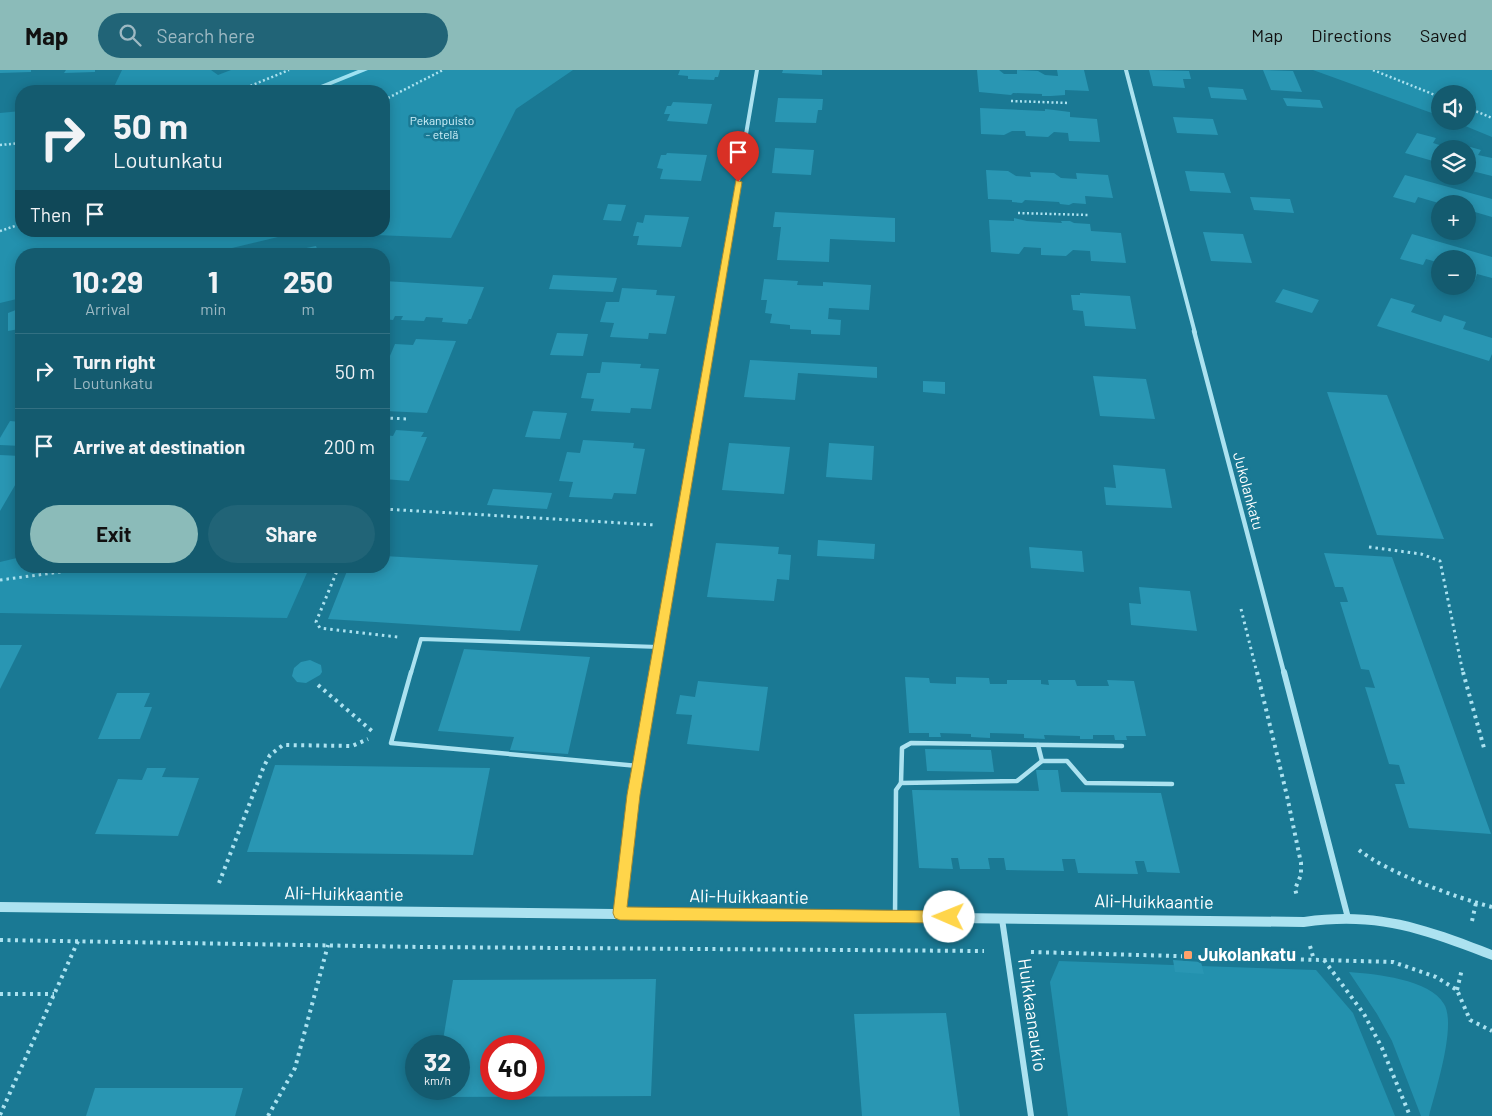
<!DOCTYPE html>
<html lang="en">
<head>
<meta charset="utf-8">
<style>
	body { margin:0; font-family:Barlow,sans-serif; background:#216477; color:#f1f3f6; height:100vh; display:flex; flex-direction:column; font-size:19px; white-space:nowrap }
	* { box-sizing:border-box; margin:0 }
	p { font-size:16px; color:#9db9c3 }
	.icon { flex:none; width:28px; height:28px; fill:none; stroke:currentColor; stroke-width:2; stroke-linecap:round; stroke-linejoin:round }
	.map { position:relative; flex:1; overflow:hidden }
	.sheet { position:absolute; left:15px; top:178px; width:375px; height:325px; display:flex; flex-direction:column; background:#145b6f; border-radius:20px; box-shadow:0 2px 12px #0003 }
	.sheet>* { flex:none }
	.banner { position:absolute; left:15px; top:15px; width:375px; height:152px; border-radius:20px; box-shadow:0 2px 12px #0003; background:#145b6f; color:#f1f3f6; overflow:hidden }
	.buttons { position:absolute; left:1431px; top:15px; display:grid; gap:10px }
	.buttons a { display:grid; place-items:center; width:45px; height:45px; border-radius:50%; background:#145b6f; box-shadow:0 2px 12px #0003; font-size:25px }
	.speed { position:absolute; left:405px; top:965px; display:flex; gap:10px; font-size:25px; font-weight:700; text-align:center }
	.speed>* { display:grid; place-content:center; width:65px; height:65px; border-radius:50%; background:#145b6f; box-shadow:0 2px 12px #0003; line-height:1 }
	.speed small { font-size:12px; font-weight:400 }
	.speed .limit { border:8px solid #d22; background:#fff; color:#111 }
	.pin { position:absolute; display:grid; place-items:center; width:42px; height:42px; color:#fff; margin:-51px -21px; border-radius:50% 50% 50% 0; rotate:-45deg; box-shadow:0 0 5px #0007 }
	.pin .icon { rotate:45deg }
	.me { position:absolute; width:55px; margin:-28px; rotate:271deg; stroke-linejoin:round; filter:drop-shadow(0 0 4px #0008) }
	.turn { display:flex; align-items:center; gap:18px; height:105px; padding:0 15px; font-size:22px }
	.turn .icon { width:65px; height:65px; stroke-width:2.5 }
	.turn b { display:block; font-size:35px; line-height:42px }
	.then { display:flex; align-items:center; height:48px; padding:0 15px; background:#0003; gap:10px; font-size:19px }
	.eta { display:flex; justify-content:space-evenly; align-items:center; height:85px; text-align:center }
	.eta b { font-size:30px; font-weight:700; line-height:35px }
	.button { display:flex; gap:10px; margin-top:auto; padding:10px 15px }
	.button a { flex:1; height:58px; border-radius:30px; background:#8bbbb9; color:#111; font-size:20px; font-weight:700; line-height:58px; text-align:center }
	.button a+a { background:#216477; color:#f1f3f6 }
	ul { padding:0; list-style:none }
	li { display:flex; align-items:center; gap:15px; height:75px; padding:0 15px; border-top:1px solid #337082 }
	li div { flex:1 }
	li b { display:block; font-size:19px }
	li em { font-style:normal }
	header { display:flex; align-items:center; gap:30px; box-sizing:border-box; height:70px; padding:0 25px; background:#8bbbb9; color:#111 }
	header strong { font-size:24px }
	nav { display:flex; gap:28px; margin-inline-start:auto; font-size:18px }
	.search { width:350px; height:45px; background:#216477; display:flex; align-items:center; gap:12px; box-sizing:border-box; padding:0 18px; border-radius:28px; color:#9db9c3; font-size:19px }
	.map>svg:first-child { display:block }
	.green { fill:#2391ae }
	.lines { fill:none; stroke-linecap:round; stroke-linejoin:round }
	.stream { fill:#9fe2f2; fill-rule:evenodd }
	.building { fill:#2996b3; fill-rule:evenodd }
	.path-far2 { stroke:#ace2f0; stroke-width:2.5; stroke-dasharray:2 2.5; stroke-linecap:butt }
	.path-far1 { stroke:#ace2f0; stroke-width:3; stroke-dasharray:2.5 4; stroke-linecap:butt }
	.path { stroke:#ace2f0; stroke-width:4; stroke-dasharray:3 4.5; stroke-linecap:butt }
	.service-far1 { stroke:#ace2f0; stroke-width:4 }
	.service { stroke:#ace2f0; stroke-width:4.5 }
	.minor-far2 { stroke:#ace2f0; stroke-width:4 }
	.minor-far1 { stroke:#ace2f0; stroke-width:4.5 }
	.minor { stroke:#ace2f0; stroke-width:6 }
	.tertiary { fill:#ace2f0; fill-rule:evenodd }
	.route { fill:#ffd54a; stroke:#a68a30 }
	.poi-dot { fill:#ffa16b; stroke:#1a7994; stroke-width:2 }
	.labels { text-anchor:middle; stroke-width:5; stroke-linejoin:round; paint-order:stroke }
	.far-park-label { font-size:12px; fill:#d3f3fb; stroke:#1a7994 }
	.street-label { font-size:15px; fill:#fff; stroke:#1a7994 }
	.near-street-label { font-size:18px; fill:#fff; stroke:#1a7994 }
	.near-poi-label { font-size:18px; font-weight:bold; fill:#fff; stroke:#1a7994; text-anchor:start }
</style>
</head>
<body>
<header>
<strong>Map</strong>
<div class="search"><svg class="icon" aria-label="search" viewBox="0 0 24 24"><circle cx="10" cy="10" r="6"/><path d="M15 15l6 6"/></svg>Search here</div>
<nav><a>Map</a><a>Directions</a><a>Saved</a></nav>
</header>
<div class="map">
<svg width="1492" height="1046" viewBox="0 0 1492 1046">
	<rect width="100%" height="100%" fill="#1a7994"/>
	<!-- green -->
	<g class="green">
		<path d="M122 0H211L218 5 231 0H573L516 39 451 168 299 162 207 184H21V228L0 233V43L21 41V161H384V21H112Z"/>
		<path d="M1313 0H1492V67L1453 51H1468V24H1440V46Z"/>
		<path d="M21 487V496H310L287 548 0 543V492Z"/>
		<path d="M1059 891 1316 900 1353 943 1395 1046H1068L1050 912Z"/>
		<path d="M1349 902C1375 904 1430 909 1444 934 1457 955 1435 1022 1429 1046H1421L1392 971 1377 944Z"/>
	</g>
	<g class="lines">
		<!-- stream -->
		<path class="stream" d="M358 0H368L316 21H306Z"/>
	</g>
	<!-- building -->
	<g class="building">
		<path d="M0 0H31V2L0 3Z"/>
		<path d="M66 0H95V2L64 3Z"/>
		<path d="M680 0H720L718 7H715L714 10 688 9V6L678 5Z"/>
		<path d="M783 0H822V5L782 3Z"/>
		<path d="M977 0H999L1004 4H1017V0L1038 1 1045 5 1058 6 1057 0H1084L1089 21 1065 20V25L1051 26H1042V24L1013 23 1011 25 979 22Z"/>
		<path d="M1149 0 1189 1 1191 9H1183L1185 18 1153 16Z"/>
		<path d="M1263 0 1293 1 1302 22 1271 20Z"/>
		<path d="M1208 17 1243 19 1247 30 1211 28Z"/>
		<path d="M778 28 823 29 822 40H818L816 53 775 52Z"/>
		<path d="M1283 28 1320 30 1323 38 1287 36Z"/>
		<path d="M673 32 712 34 707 54 667 51 670 44H664L667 36H671Z"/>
		<path d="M980 38 1045 41V39L1054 40 1070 42V47L1097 49 1100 72 1069 71 1068 63 1054 62 1048 67 1026 66 1025 61H1012L1004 65 981 64Z"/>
		<path d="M1173 47 1213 49 1218 65 1177 63Z"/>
		<path d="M1417 63 1436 68 1433 73 1452 79H1440V93L1405 83Z"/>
		<path d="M1460 74 1481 80 1478 85 1492 88V106L1468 100V79H1458Z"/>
		<path d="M775 78 814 80 811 105 772 103Z"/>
		<path d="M667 83 707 85 701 111 660 109 663 99 657 98 661 85H666Z"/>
		<path d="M986 100 1008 101 1016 106 1031 107 1030 102 1054 103 1061 108 1077 109 1076 103 1108 105 1113 128 1085 126 1086 134 1073 133 1069 135 1060 134 1059 132 1025 130 1022 133 1012 132V130L988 129Z"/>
		<path d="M1185 101 1224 103 1231 123 1190 121Z"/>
		<path d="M1405 105 1492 129V147L1468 140V134H1442L1418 127 1415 133 1393 127Z"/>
		<path d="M1250 127 1290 129 1294 143 1254 140Z"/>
		<path d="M608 134 626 135 621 151 603 150Z"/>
		<path d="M775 142 895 148V172L830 169 829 192 777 190 781 157H773Z"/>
		<path d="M645 145 689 147 681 177 637 175 639 166H633L637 152 643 153Z"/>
		<path d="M1014 148 1027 151 1062 153 1061 151H1070L1074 153 1090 154 1091 161 1121 163 1126 193 1091 191 1090 181 1073 180 1066 186 1041 185V178L1024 177 1019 184 991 182 989 150 1014 151Z"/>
		<path d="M1203 162 1243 164 1252 193 1211 191Z"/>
		<path d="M1412 164 1492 187V208L1477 204 1475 210 1468 208V189H1440V193L1426 189 1423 195 1400 189Z"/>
		<path d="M316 176 319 184H282V183Z"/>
		<path d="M553 205 617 208 613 222 549 219Z"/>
		<path d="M764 209 798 211 797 215 823 216V212L871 215 869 240 829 238 828 249 841 250 840 265 811 264V260L790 259V255L770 253 772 244 765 243 767 230H761Z"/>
		<path d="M384 211 484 217 471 249H469L467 254 442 252 443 248 426 247 424 251 401 250 403 246H395L393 250 384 249Z"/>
		<path d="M622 218 657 220 656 225 675 226 666 264 649 263 648 269 610 267 614 253 600 252 606 232H619Z"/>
		<path d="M1283 219 1319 230 1312 243 1275 232Z"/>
		<path d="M1080 223 1130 226 1136 259 1085 256 1083 241 1073 240 1071 225H1080Z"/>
		<path d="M1391 228 1415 235 1411 242 1441 252 1444 245 1466 252 1463 259 1492 268V284L1489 291 1377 256Z"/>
		<path d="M21 238V269L19 270V259L8 261V243Z"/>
		<path d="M557 263 588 264 583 286 550 285Z"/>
		<path d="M416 269 456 271 427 343 386 341 390 334H384V300L395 274 413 275Z"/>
		<path d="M750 290 877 297V308L798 303 795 330 744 327Z"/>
		<path d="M602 292 641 294 640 298 659 299 651 339 631 338 630 343 591 341 594 329 581 328 587 303H600Z"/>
		<path d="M1093 306 1146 309 1155 349 1100 346Z"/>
		<path d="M923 311 945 312V324L923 322Z"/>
		<path d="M1327 322 1387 325 1444 469 1377 465Z"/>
		<path d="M533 341 567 343 560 369 525 367Z"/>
		<path d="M10 351 21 352V376L0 375V368Z"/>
		<path d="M396 360 424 362 421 367H427L409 411 384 409V365L393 366Z"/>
		<path d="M583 370 634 373 633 378 645 379 636 424 614 423 612 429 569 427 573 412 559 411 567 382 580 383Z"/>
		<path d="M729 373 790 377 784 424 722 420Z"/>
		<path d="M829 373 874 376 872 410 826 407Z"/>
		<path d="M0 385 21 386V405L0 441Z"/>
		<path d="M1113 395 1165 399 1172 438 1106 435 1104 417 1116 418Z"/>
		<path d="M493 419 552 423 547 439 487 435Z"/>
		<path d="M818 470 875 474 874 489 817 486Z"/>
		<path d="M716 473 779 477 778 484 791 485 789 510 777 509 774 531 707 527Z"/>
		<path d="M1029 477 1082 481 1084 502 1031 498Z"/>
		<path d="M1324 483 1392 487 1491 764 1409 758 1395 714H1405L1399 695 1389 694 1365 617 1375 618 1369 600 1361 599 1340 532H1348L1343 517H1335Z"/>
		<path d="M384 486 538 495 520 561 328 549 349 496H384Z"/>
		<path d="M1139 517 1190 521 1197 561 1131 555 1129 533 1141 534Z"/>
		<path d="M0 575H22L0 619Z"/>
		<path d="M464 579 590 587 568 684 510 680 514 667 438 661Z"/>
		<path d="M310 590 321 595 322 602 320 605 306 613 297 612 292 606 294 598 301 592Z"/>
		<path d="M905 607 929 608 930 613 956 614V607L989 608 990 614H1007V610H1041V614L1049 615 1048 610H1075L1077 616H1109L1107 610 1134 611 1146 666H1126L1127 670H1115L1114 665H1093V669H1080V666L1044 665 1045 669 1024 668V664L990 663V668L971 667V664L940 663 941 667H929V663H909Z"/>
		<path d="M698 611 768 617 759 681 687 674 692 645 676 644 680 625 695 627Z"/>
		<path d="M117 623H150L144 637H152L140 669H98Z"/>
		<path d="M925 679 991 680 994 702 927 701Z"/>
		<path d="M275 695 490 698 473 785 247 782Z"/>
		<path d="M147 698H166L162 707 199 708 178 766 95 764 118 709 142 710Z"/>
		<path d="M1036 700H1058L1061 722 1161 723 1180 803 1147 802 1144 791H1135L1138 804 1078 803 1075 789H1062L1064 801 1006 800 1004 788H988L990 799H960L958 788H951L953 799 919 798 912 720 1039 721Z"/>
		<path d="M1173 890 1201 892 1204 904 1175 902Z"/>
		<path d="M656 909 651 1026 434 1027 435 1019H459V976H442L453 910ZM491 976H534V1019H491Z"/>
		<path d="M946 943 960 1046H862L854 944Z"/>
		<path d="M95 1018H243L235 1046H86Z"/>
	</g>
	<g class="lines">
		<!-- path-far2 -->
		<g class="path-far2">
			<path d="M1373 0 1440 27"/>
			<path d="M238 21 289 0"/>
			<path d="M384 30 443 0"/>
			<path d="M1011 31 1069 33"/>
			<path d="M1468 38 1492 48"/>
			<path d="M0 75 21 73"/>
			<path d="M1018 143 1089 145"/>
			<path d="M0 161 21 154"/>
		</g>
		<!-- path-far1 -->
		<g class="path-far1">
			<path d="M384 348 409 349"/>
			<path d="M384 439 656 455"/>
			<path d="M1369 477 1421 484 1440 491 1463 603"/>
			<path d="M339 496 316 552 320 558 398 567"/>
			<path d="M0 510 106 496"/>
			<path d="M1241 539 1257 603"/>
		</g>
		<!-- path -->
		<g class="path">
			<path d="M1257 602 1287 726 1301 793V805L1295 819 1297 826"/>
			<path d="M1463 602 1484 678"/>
			<path d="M318 615 372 661"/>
			<path d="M1359 780C1386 802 1457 828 1492 837"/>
			<path d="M219 813 264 696 270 685 283 675 352 676 368 669"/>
			<path d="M1472 851 1476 833"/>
			<path d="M0 870 420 877 984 881"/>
			<path d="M1310 876 1314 890"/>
			<path d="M1031 882 1393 892 1436 907 1457 920 1470 950 1492 961"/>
			<path d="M1324 890 1364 944 1382 978 1410 1046"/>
			<path d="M1457 920 1462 899"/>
			<path d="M0 924H54"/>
			<path d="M0 1045 78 871"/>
			<path d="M268 1046 295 998 328 875"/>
		</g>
		<!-- service-far1 -->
		<path class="service-far1" d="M411 603 421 569 659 577"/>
		<!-- service -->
		<g class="service">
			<path d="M411 602 391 673 638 696"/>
			<path d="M1038 675 1042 691"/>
			<path d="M901 713 902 678 911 673 1122 676"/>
			<path d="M895 846 896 720 901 713 1017 711 1042 691H1067L1086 713 1172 714"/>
		</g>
		<!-- minor-far2 -->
		<g class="minor-far2">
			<path d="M1126 0 1195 263"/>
			<path d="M712 263 757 0"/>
		</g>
		<!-- minor-far1 -->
		<g class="minor-far1">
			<path d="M1194 261 1284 603"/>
			<path d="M654 603 712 261"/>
		</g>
		<!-- minor -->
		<g class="minor">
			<path d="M1284 602 1348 848"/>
			<path d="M620 843 633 725 654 602"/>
			<path d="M1002 849 1031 1046"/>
		</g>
		<!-- tertiary -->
		<path class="tertiary" d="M0 832 1304 847C1377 837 1425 854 1492 880V890C1424 864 1378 846 1304 857L0 842Z"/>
	</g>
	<!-- route -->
	<path class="route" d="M736 110 742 112 640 725 627 837 949 841 954 842 956 847 954 852 949 853 620 850 615 848 613 843 627 725Z"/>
	<!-- markers -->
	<rect class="poi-dot" x="1183" y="880" width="10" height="10" rx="2.5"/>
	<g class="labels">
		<!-- far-park labels -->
		<g class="far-park-label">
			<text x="442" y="55">Pekanpuisto<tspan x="442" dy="14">- etelä</tspan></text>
		</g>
		<!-- street labels -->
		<g class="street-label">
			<text transform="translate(1248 421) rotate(75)" y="5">Jukolankatu</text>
		</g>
		<!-- near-street labels -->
		<g class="near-street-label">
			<text transform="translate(344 824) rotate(1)" y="6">Ali-Huikkaantie</text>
			<text transform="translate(749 827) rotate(1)" y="6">Ali-Huikkaantie</text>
			<text transform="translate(1154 832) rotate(1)" y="6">Ali-Huikkaantie</text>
			<text transform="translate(1032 945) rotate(82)" y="6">Huikkaanaukio</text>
		</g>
		<!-- near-poi labels -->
		<g class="near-poi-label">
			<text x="1198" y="891">Jukolankatu</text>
		</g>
	</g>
</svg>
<div class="buttons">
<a><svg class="icon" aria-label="sound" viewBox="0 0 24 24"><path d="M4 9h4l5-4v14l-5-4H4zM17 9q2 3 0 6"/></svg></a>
<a><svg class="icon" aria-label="layers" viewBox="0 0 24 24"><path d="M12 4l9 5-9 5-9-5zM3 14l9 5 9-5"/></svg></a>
<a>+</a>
<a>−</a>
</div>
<div class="speed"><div>32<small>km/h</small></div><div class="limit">40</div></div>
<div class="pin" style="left:738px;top:112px;background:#d93025"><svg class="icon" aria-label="arrive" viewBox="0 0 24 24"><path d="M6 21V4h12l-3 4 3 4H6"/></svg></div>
<svg class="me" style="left:949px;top:847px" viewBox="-20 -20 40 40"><circle r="19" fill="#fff"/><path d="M0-13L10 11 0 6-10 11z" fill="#ffd54a"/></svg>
<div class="banner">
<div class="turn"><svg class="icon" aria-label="right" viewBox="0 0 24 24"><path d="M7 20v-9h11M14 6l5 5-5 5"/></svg><div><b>50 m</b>Loutunkatu</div></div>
<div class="then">Then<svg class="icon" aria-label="arrive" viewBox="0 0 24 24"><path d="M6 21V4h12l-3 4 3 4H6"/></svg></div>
</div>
<section class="sheet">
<div class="eta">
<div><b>10:29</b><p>Arrival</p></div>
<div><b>1</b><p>min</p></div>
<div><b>250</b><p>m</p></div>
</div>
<ul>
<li><svg class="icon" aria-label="right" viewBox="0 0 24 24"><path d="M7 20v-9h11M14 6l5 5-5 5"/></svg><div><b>Turn right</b><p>Loutunkatu</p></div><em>50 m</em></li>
<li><svg class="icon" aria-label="arrive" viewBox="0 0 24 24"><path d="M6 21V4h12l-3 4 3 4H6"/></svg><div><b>Arrive at destination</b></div><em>200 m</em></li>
</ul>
<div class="button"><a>Exit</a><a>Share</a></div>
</section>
</div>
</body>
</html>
